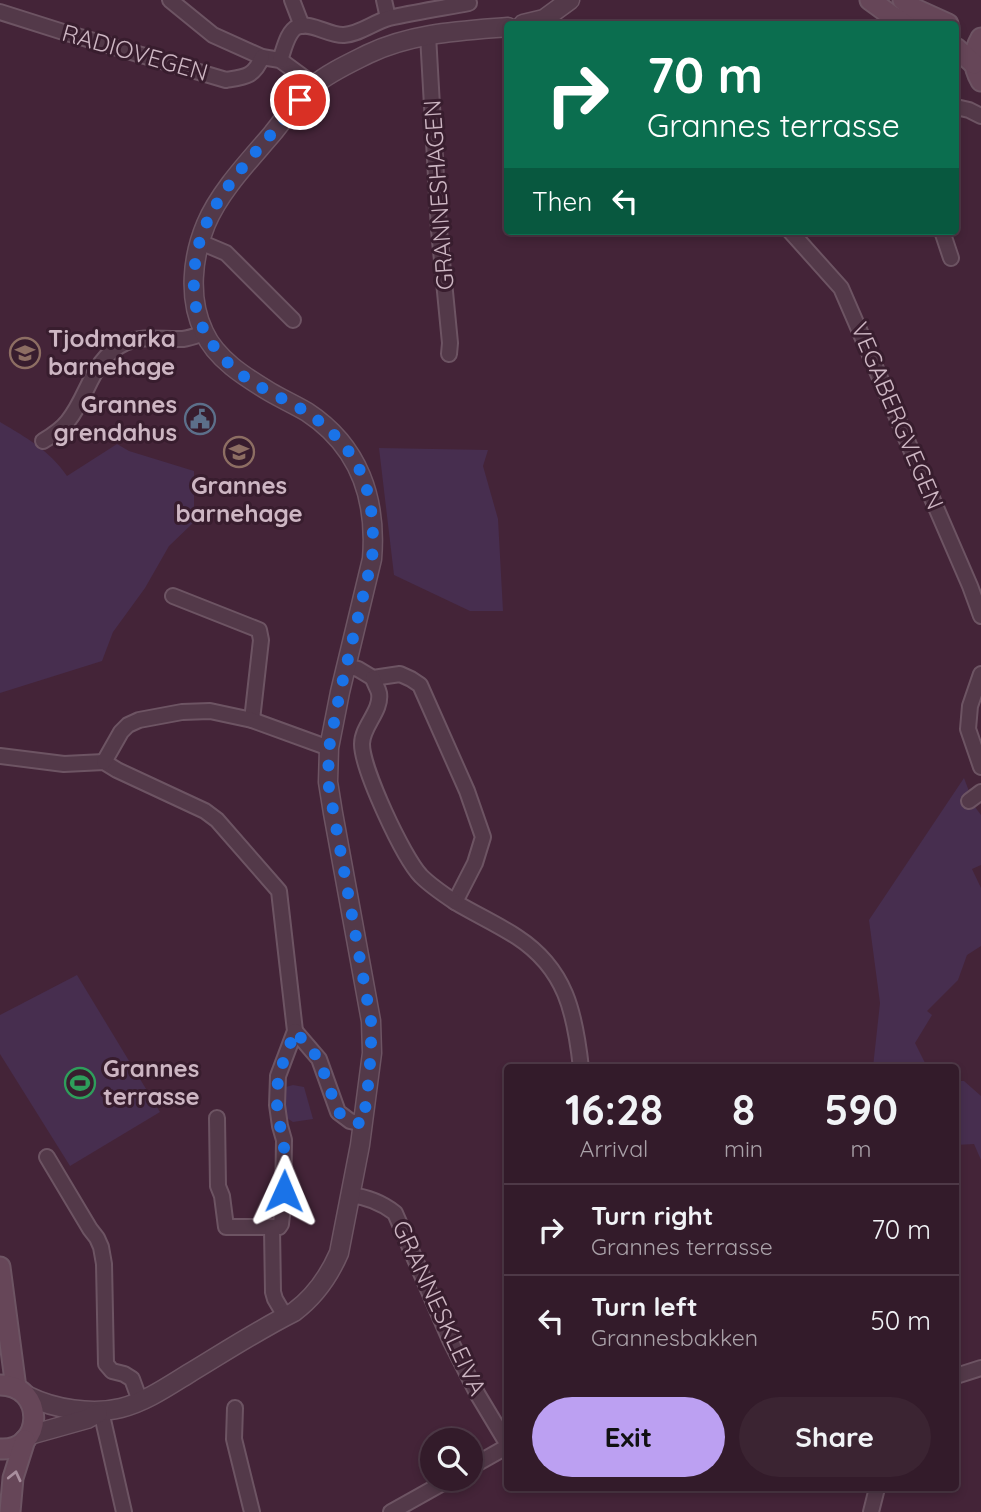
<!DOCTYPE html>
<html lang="en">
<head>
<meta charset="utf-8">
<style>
	body { margin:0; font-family:Quicksand,sans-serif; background:#3b2432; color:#f1f3f6; height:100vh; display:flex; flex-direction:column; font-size:26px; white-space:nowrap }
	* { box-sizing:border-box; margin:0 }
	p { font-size:23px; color:#a9a1a8 }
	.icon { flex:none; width:38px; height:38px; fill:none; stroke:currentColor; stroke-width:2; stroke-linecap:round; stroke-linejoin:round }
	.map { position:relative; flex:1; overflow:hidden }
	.side { position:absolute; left:504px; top:1064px; width:455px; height:427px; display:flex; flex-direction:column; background:#331b2a; border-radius:7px; box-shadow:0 4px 10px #0003,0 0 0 2px #4e3947 }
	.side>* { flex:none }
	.hud { position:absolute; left:504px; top:21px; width:455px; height:214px; border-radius:7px; box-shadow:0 4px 10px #0003,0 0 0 2px #4e3947; background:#0b6e4f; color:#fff; overflow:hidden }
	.buttons { position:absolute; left:420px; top:1428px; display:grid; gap:14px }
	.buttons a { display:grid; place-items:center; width:63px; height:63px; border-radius:50%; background:#331b2a; box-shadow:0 4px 10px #0003,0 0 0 2px #4e3947; font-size:35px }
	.pin { position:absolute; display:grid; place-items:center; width:60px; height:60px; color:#fff; margin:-30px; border:4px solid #fff; border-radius:50%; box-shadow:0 2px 7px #0007 }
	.me { position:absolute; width:77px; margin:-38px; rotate:1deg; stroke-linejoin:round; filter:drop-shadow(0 0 5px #0008) }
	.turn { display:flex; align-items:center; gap:24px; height:147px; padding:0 28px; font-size:32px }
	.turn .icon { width:91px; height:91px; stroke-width:2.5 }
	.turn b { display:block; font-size:49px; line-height:60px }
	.then { display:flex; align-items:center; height:66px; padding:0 28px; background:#0003; gap:14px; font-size:26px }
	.eta { display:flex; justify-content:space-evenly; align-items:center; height:119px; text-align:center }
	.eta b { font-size:42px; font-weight:700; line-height:49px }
	.primary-button { display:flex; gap:14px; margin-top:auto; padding:14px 28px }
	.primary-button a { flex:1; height:80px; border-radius:42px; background:#bca0f2; color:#111; font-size:28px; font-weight:700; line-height:80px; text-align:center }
	.primary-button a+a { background:#3b2432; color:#f1f3f6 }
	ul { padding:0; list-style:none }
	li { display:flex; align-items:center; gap:21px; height:91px; padding:0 28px; border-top:2px solid #4e3947 }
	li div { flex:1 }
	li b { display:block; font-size:26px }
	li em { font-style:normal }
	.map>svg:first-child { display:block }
	.green { fill:#472e4f }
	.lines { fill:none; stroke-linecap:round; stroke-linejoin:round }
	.minor-casing { stroke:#6d5463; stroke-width:18 }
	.tertiary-casing { stroke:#6d5463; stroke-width:21 }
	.secondary-casing { stroke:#6d5463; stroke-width:23 }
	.minor { stroke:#533949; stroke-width:14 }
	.tertiary { stroke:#533949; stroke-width:18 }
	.secondary { stroke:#664658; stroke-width:19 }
	.oneway { stroke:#a98f9e }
	.route { stroke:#1a73e8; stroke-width:12; stroke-dasharray:0 21.6 }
	.labels { text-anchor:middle; stroke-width:6; stroke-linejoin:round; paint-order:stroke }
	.street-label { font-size:24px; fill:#cdb6c3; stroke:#381d2e }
	.poi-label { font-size:24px; font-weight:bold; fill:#cdb6c3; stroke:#381d2e; text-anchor:start }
</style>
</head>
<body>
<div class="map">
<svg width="981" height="1512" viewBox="0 0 981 1512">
	<rect width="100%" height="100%" fill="#442438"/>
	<!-- green -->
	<g class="green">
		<path d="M0 422C27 438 49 450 67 476L117 444 129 451 194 471V522L169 546 145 588 113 632 102 661 0 693Z"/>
		<path d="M379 448 488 450 483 466 498 519 503 611H470L394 575Z"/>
		<path d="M964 778 975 807 981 815V865L972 869 981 888V946L967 955 958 980 927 1011 932 1015 915 1043 927 1067H873L880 1003 869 920Z"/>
		<path d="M77 975 160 1112 70 1166 0 1054V1015Z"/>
		<path d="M956 1081H964L981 1096V1160L974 1144 956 1145Z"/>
		<path d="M293 1085 304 1087 313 1119 293 1122 282 1115V1088Z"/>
	</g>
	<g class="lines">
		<!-- minor casing -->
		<g class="minor-casing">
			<g id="minor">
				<path d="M170 0 213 35 262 57 280 60 314 85"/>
				<path d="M292 0 302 26"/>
				<path d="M384 0 388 18"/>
				<path d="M0 12 60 31 226 80C245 77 254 77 262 57"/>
				<path d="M428 35 439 230 450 343 449 354"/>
				<path d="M280 60C284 50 287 32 297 27 311 21 329 36 344 35 360 34 374 22 389 18 415 12 442 8 469 3L468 0"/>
				<path d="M956 107 969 110 981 116"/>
				<path d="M790 231 841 288 970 586 981 616"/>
				<path d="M942 231 951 258"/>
				<path d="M200 242 226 253 293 320"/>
				<path d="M43 441C53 435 61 430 68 421 89 395 92 358 125 343 144 335 163 340 183 339 190 338 198 335 204 333"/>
				<path d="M173 596 259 630 261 640 252 720"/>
				<path d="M346 666 358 669 373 678 400 674 411 679 420 685 467 791 483 837 475 863 455 902C475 914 497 924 517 937 566 969 575 1013 581 1068"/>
				<path d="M981 674 970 706 968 729 981 767"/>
				<path d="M373 678C374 683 378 688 379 693 382 711 362 726 362 744 362 769 403 857 421 876 431 886 443 894 455 902"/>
				<path d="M0 756 64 764 104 762 117 770 205 811 217 820 279 891 295 1031 278 1076 277 1105 280 1126 284 1140 283 1206 281 1224 279 1227H226L222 1196 218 1186 217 1118"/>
				<path d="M104 762 121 732 128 725 139 720 182 712 210 711 252 720 329 748"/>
				<path d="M969 801 981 792"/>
				<path d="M295 1031 319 1059 338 1112 350 1121 363 1124"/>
				<path d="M47 1157 90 1229 97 1238 101 1247 104 1264 106 1364 112 1371 124 1374 132 1379 140 1401"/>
				<path d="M350 1195C368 1197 381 1202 395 1213L450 1340 478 1395 508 1445"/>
				<path d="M272 1228 273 1292 275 1299 285 1316"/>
				<path d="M956 1376 981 1368"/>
				<path d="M235 1408 234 1439 252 1512"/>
				<path d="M101 1411 124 1512"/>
				<path d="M471 1467 508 1446"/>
				<path d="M391 1512 450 1479"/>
				<path d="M871 1512 877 1488"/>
			</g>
		</g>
		<!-- tertiary casing -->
		<g class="tertiary-casing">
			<g id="tertiary">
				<path d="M523 24 544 19 570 0"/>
				<path d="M28 1396C54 1409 92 1415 121 1408 145 1402 167 1387 188 1374 223 1353 258 1330 294 1312 314 1297 329 1276 339 1253L360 1145 372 1053 371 1021 333 813 328 782 329 748 340 692 372 559C377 499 359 446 307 412 295 405 282 399 270 392 245 377 216 359 204 332 188 299 192 257 206 224 220 191 249 161 272 134 285 118 297 100 313 86 328 73 350 63 368 54 412 33 459 31 508 27"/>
				<path d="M30 1435 87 1419 98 1413"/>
			</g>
		</g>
		<!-- secondary casing -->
		<g class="secondary-casing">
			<g id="secondary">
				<path d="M870 0 892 16 907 24"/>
				<path d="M903 0 915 9 948 24"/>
				<path d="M981 38C973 52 972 66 981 81"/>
				<path d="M956 48 974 64"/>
				<path d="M0 1267 16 1388"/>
				<path d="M0 1385C46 1385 44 1452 0 1449"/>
				<path d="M10 1512 13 1478 25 1440"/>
			</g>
		</g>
		<!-- minor -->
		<use href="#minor" class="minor"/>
		<!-- tertiary -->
		<use href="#tertiary" class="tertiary"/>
		<!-- secondary -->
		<use href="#secondary" class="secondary"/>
	</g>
	<!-- one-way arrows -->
	<defs><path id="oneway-chevron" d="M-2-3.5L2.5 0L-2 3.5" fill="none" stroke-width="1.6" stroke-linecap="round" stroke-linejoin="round" transform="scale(1.75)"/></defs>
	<use class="oneway" href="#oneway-chevron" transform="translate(15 1476) rotate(-77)"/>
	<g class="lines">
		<!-- route -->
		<path class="route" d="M284 1191V1140L280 1126 277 1105 278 1076 295 1031 319 1059 338 1112 351 1121 363 1124C368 1090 372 1056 371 1021L328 782 329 748 340 692 372 559C375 522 371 482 349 452 338 437 322 422 306 412 287 400 265 391 246 378 217 357 195 327 194 290 193 267 197 243 207 222 228 176 269 140 300 100"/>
	</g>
	<!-- icons -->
	<defs>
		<g id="school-ring" transform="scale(1.575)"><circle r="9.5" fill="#381d2e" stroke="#8d6e63" stroke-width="1.5"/><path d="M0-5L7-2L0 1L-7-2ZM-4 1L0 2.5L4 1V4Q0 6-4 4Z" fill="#8d6e63"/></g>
		<g id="civic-ring" transform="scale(1.575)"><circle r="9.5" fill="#381d2e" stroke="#5c6f8a" stroke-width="1.5"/><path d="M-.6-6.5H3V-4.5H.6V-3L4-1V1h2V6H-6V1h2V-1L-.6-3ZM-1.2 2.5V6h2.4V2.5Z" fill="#5c6f8a"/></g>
		<g id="stadium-ring" transform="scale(1.575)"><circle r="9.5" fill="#381d2e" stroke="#2e9e5b" stroke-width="1.5"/><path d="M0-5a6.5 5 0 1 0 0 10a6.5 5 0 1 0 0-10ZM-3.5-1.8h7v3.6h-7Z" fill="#2e9e5b"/></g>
	</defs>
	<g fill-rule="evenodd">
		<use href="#school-ring" x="25" y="353"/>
		<use href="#civic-ring" x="200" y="419"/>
		<use href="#school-ring" x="239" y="452"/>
		<use href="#stadium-ring" x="80" y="1083"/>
	</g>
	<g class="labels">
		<!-- street labels -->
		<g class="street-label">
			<text transform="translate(135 53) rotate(16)" y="8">RADIOVEGEN</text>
			<text transform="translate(439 195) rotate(-94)" y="8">GRANNESHAGEN</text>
			<text transform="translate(897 416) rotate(67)" y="8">VEGABERGVEGEN</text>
			<text transform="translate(439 1308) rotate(65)" y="8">GRANNESKLEIVA</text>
		</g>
		<!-- poi labels -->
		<g class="poi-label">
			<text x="48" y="347">Tjodmarka<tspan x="48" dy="28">barnehage</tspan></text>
			<text x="177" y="413" text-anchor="end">Grannes<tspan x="177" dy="28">grendahus</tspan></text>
			<text x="239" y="494" text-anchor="middle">Grannes<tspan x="239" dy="28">barnehage</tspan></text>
			<text x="103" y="1077">Grannes<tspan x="103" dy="28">terrasse</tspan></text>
		</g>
	</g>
</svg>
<div class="buttons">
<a><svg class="icon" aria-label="search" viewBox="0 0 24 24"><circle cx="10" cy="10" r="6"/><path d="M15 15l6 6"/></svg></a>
</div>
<div class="pin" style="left:300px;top:100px;background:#d93025"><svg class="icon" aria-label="arrive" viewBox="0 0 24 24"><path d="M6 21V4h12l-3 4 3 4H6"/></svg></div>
<svg class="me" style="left:284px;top:1191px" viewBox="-20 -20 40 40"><path d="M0-17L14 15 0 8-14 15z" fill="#1a73e8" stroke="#fff" stroke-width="4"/></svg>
<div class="hud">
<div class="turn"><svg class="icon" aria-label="right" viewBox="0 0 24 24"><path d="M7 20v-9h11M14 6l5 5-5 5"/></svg><div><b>70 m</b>Grannes terrasse</div></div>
<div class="then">Then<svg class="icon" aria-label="left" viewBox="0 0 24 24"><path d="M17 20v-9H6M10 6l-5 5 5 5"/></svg></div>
</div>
<section class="side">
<div class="eta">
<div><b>16:28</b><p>Arrival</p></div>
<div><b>8</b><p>min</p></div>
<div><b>590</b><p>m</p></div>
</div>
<ul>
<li><svg class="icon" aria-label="right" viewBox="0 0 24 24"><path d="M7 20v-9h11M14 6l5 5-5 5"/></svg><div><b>Turn right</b><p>Grannes terrasse</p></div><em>70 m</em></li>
<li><svg class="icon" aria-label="left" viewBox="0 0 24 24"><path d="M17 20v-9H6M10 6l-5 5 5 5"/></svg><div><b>Turn left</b><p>Grannesbakken</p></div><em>50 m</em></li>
</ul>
<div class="primary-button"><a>Exit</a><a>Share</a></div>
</section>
</div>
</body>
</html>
